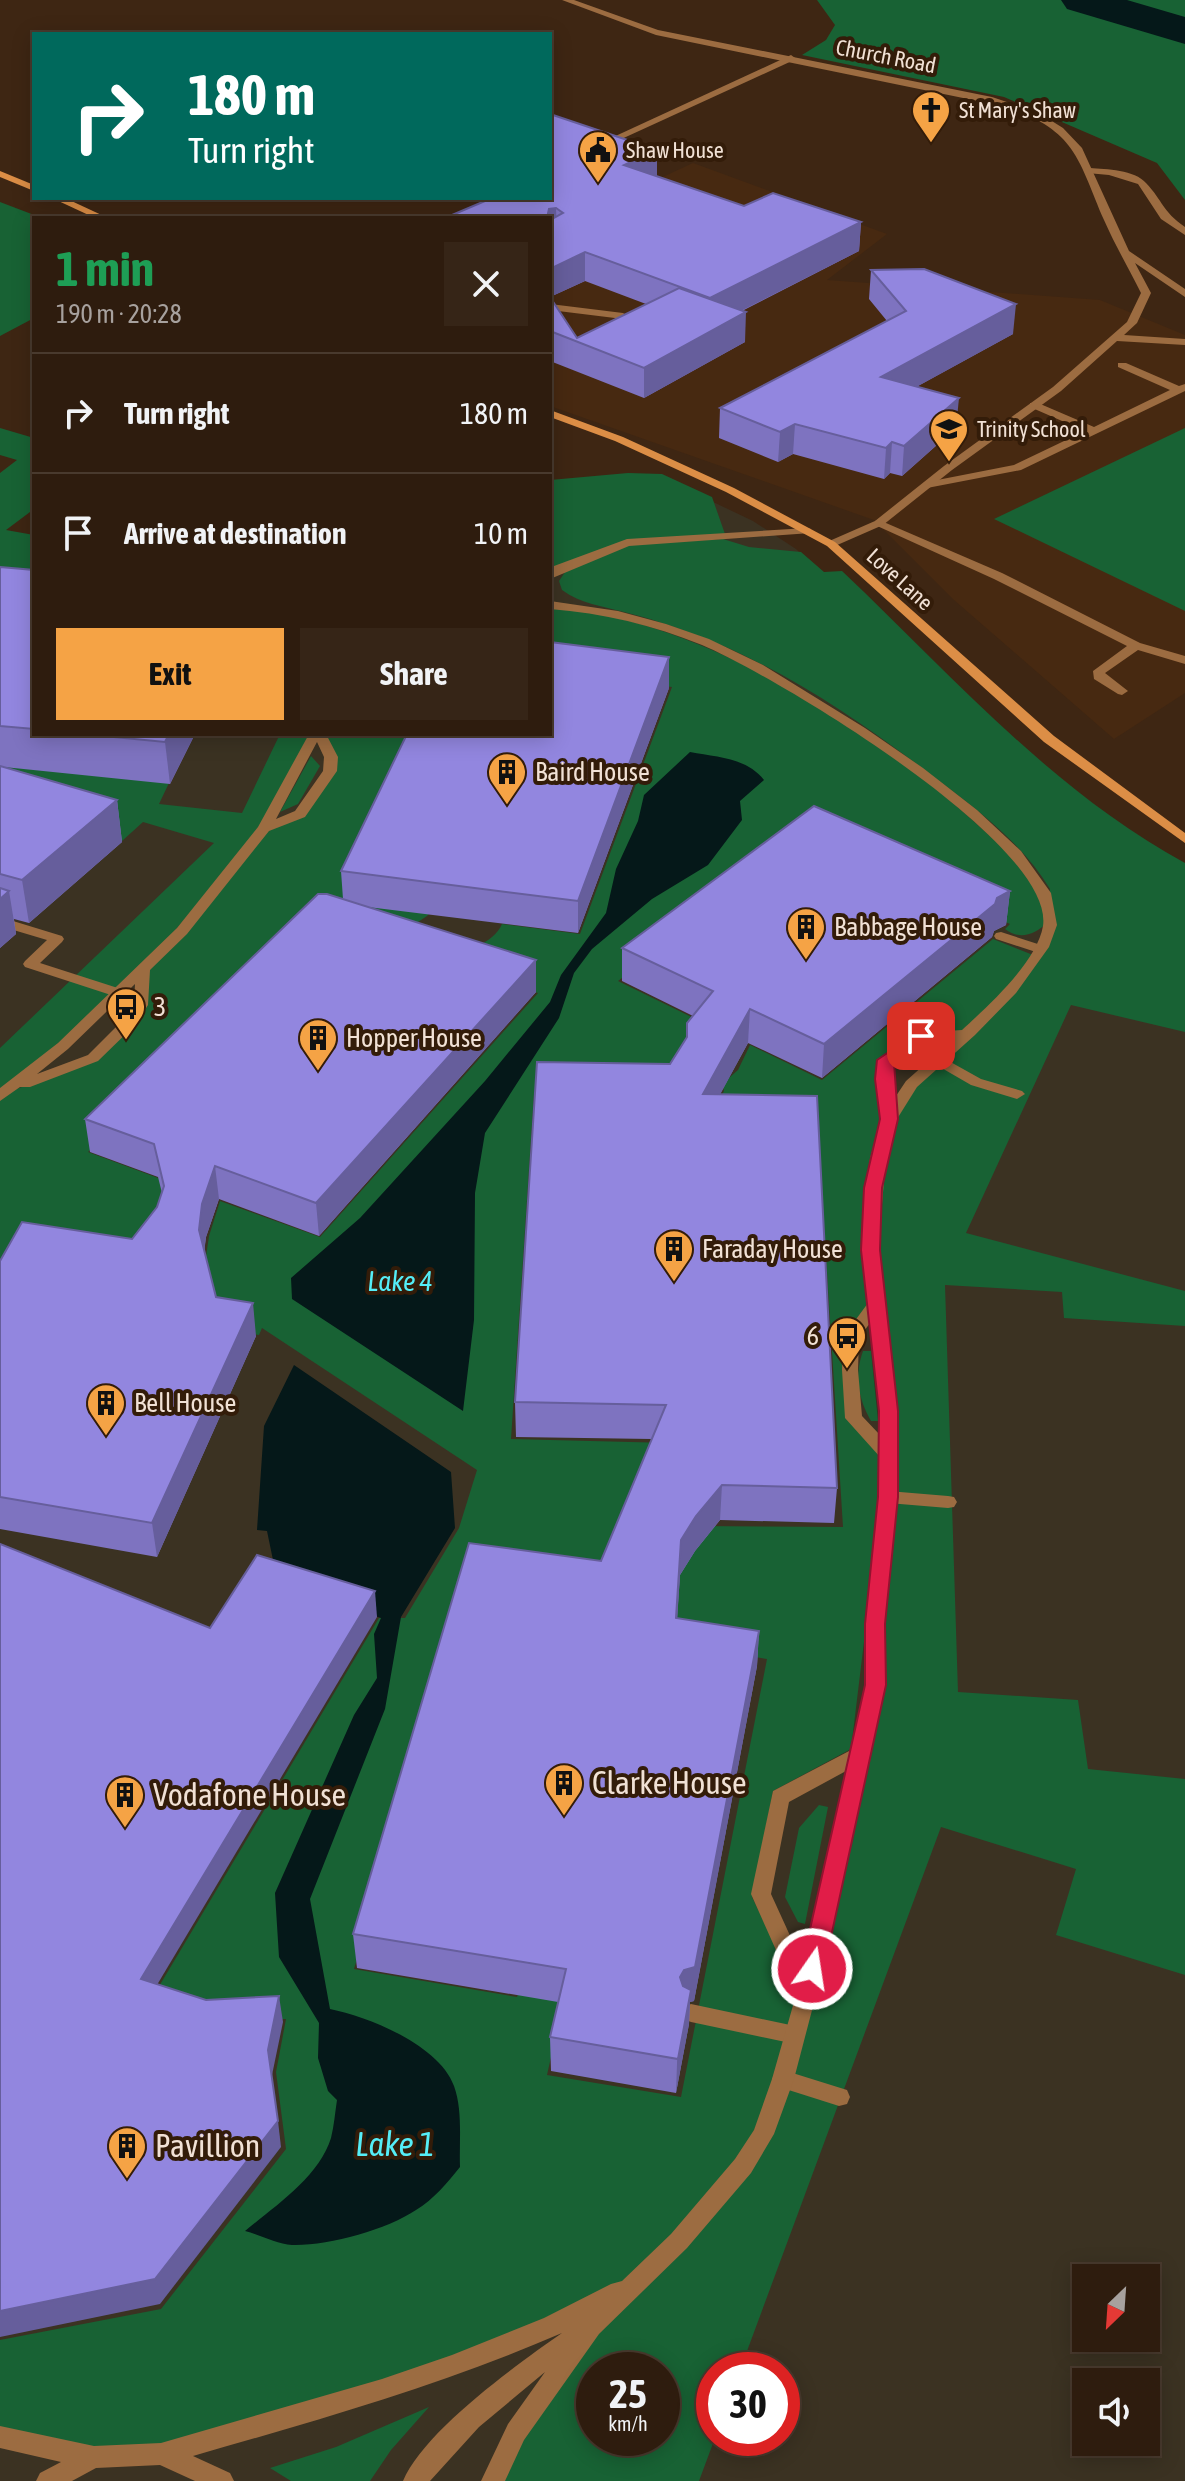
<!DOCTYPE html>
<html lang="en">
<head>
<meta charset="utf-8">
<style>
	body { margin:0; font-family:"Asap Condensed",sans-serif; background:#362517; color:#f1f3f6; height:100vh; display:flex; flex-direction:column; font-size:30px; white-space:nowrap }
	* { box-sizing:border-box; margin:0 }
	p { font-size:26px; color:#a7a19e }
	.icon { flex:none; width:44px; height:44px; fill:none; stroke:currentColor; stroke-width:2; stroke-linecap:round; stroke-linejoin:round }
	.map { position:relative; flex:1; overflow:hidden }
	.sheet { position:absolute; left:32px; top:216px; width:520px; height:520px; display:flex; flex-direction:column; background:#2e1c0e; border-radius:0px; box-shadow:0 4px 20px #0003,0 0 0 2px #493a2e }
	.sheet>* { flex:none }
	.banner { position:absolute; left:32px; top:32px; width:520px; height:168px; border-radius:0px; box-shadow:0 4px 20px #0003,0 0 0 2px #493a2e; background:#00695c; color:#fff; overflow:hidden }
	.needle { width:52px; rotate:205deg }
	.controls { position:absolute; left:1072px; top:2264px; display:grid; gap:16px }
	.controls a { display:grid; place-items:center; width:88px; height:88px; border-radius:0px; background:#2e1c0e; box-shadow:0 4px 20px #0003,0 0 0 2px #493a2e; font-size:40px }
	.speed { position:absolute; left:576px; top:2352px; display:flex; gap:16px; font-size:40px; font-weight:700; text-align:center }
	.speed>* { display:grid; place-content:center; width:104px; height:104px; border-radius:50%; background:#2e1c0e; box-shadow:0 4px 20px #0003,0 0 0 2px #493a2e; line-height:1 }
	.speed small { font-size:20px; font-weight:400 }
	.speed .limit { border:12px solid #d22; background:#fff; color:#111 }
	.pin { position:absolute; display:grid; place-items:center; width:68px; height:68px; color:#fff; margin:-34px; border-radius:16px; box-shadow:0 4px 12px #0006 }
	.me { position:absolute; width:88px; margin:-44px; rotate:13deg; stroke-linejoin:round; filter:drop-shadow(0 0 6px #0008) }
	.turn { display:flex; align-items:center; gap:28px; height:168px; padding:0 24px; font-size:36px }
	.turn .icon { width:104px; height:104px; stroke-width:2.5 }
	.turn b { display:block; font-size:56px; line-height:68px }
	.round { display:grid; place-items:center; flex:none; width:84px; height:84px; border-radius:0px; background:#362517 }
	.headline { display:flex; align-items:center; justify-content:space-between; height:136px; padding:0 24px }
	h1 { font-size:48px; font-weight:700; line-height:60px; color:#1e9e55 }
	.action { display:flex; gap:16px; margin-top:auto; padding:16px 24px }
	.action a { flex:1; height:92px; border-radius:0px; background:#f5a345; color:#111; font-size:32px; font-weight:700; line-height:92px; text-align:center }
	.action a+a { background:#362517; color:#f1f3f6 }
	ul { padding:0; list-style:none }
	li { display:flex; align-items:center; gap:24px; height:120px; padding:0 24px; border-top:2px solid #493a2e }
	li div { flex:1 }
	li b { display:block; font-size:30px }
	li em { font-style:normal }
	.map>svg:first-child { display:block }
	.commercial { fill:#3b3222; fill-rule:evenodd }
	.built { fill:#472911 }
	.green { fill:#186234; fill-rule:evenodd }
	.water { fill:#051819 }
	.lines { fill:none; stroke-linecap:round; stroke-linejoin:round }
	.river { fill:#051819; fill-rule:evenodd }
	.lane { fill:#9c6c41; fill-rule:evenodd }
	.street { fill:#9c6c41; fill-rule:evenodd }
	.secondary { fill:#dc8e46; fill-rule:evenodd }
	.wall { fill:#7e73c0; fill-rule:evenodd }
	.shaded-wall { fill:#665e9c }
	.building { fill:#9286df; stroke:#665e9c; stroke-width:2 }
	.route { fill:#e11d48; stroke:#92132f; stroke-width:2 }
	.labels { text-anchor:middle; stroke-width:8; stroke-linejoin:round; paint-order:stroke }
	.far-street-label { font-size:22px; fill:#f1e1d5; stroke:#331c09 }
	.far-poi-label { font-size:22px; fill:#f1e1d5; stroke:#331c09; text-anchor:start }
	.poi-label { font-size:26px; fill:#f1e1d5; stroke:#331c09; text-anchor:start }
	.water-label { font-size:28px; font-style:italic; fill:#54edf7; stroke:#331c09 }
	.near-poi-label { font-size:32px; fill:#f1e1d5; stroke:#331c09; text-anchor:start }
	.near-water-label { font-size:34px; font-style:italic; fill:#54edf7; stroke:#331c09 }
</style>
</head>
<body>
<div class="map">
<svg width="1185" height="2481" viewBox="0 0 1185 2481">
	<rect width="100%" height="100%" fill="#3e2613"/>
	<!-- commercial -->
	<path class="commercial" d="M667 480 753 521 796 549 983 733 1185 880V2481H0V546L34 734H550V485ZM1086 2278H1146V2338H1086ZM594 2370H662V2438H594ZM714 2370H782V2438H714ZM1086 2382H1146V2442H1086Z"/>
	<!-- built -->
	<path class="built" d="M693 163 887 234 827 280 1100 300 1185 335V693L1114 739 954 600 874 520 550 406V229Z"/>
	<!-- green -->
	<g class="green">
		<path d="M817 0H1185V200L1157 163 1004 97 802 55 826 40 835 25Z"/>
		<path d="M0 202 42 218H34V318L0 336Z"/>
		<path d="M0 428 34 438V509L6 530 34 535V609L0 606V473L17 460 0 455Z"/>
		<path d="M1185 428V611L994 519Z"/>
		<path d="M628 473 662 474 712 497 725 534 624 541 550 570V480Z"/>
		<path d="M723 539 749 547 801 552 824 572 842 571C951 674 1051 790 1185 863V1032L1071 1005 966 1233 1185 1291V1326L1064 1318 1062 1292 945 1285 958 1692 1078 1700 1088 1769 1185 1779V1975L1056 1935 1076 1869 941 1827 740 2370H714L715 2438 699 2481H500L523 2434 598 2328 768 2134 864 1754 887 1553 874 1250 876 1188 901 1102 1043 949 1050 889C1023 844 979 811 938 780 863 723 787 670 699 636 675 627 649 618 624 612 602 606 581 604 562 590L559 581 565 572 627 545ZM594 2370H662V2438H594Z"/>
		<path d="M550 608C698 616 872 728 979 826 994 840 1017 855 1028 871 1038 885 1042 907 1047 923 1035 934 1020 941 1005 929L1010 924 811 836 618 981 712 1027 670 1096 534 1094 511 1439 670 1443 621 1596 468 1575 354 1969 517 1997 521 1987 565 1995 547 2075 681 2097 767 1659 657 1641 694 1526 843 1527 818 1128 715 1107 724 1091 722 1084 738 1070 750 1045 822 1080 993 939 1033 955 1009 990 962 1034 921 1035 884 1060 888 1119 876 1158 875 1303 848 1336 850 1419 882 1456 875 1551 851 1749 773 1791 752 1897 800 1996 778 2077 739 2164 630 2281 449 2360 161 2450 95 2454 0 2435V2340L161 2309 286 2149 276 2072 286 2019 211 2022 149 2003 379 1618H405L459 1528 477 1470 262 1328 259 1335 167 1320 205 1263 209 1236 220 1201 320 1237 538 993 451 964C466 947 493 945 502 924L580 934 672 687 575 676 550 702Z"/>
		<path d="M280 734H314L263 828 141 970 0 1095V1048L214 843 143 822 122 841 0 766 169 783 159 804 242 813Z"/>
		<path d="M323 734H421L448 892 427 916 412 926 322 923 88 1152 196 1192 160 1240 0 1300V1099L16 1089 67 1072 135 1021 146 971 267 829 301 816 332 770Z"/>
		<path d="M311 756 320 766 298 804 280 812Z"/>
		<path d="M863 1351H871L878 1421H871C858 1398 854 1376 863 1351Z"/>
		<path d="M819 1805 828 1807 805 1924 798 1922 785 1897 799 1828Z"/>
		<path d="M429 2407 391 2450 370 2481H291L270 2468 336 2447Z"/>
	</g>
	<!-- water -->
	<g class="water">
		<path d="M690 752C717 757 747 758 764 780L740 801 742 820 708 865 652 899 592 949 574 973 559 1018 485 1133 475 1193 474 1320 463 1411 292 1299 291 1278 360 1218 485 1081 550 1002 561 975 606 913 616 869 638 821 644 795Z"/>
		<path d="M294 1365 451 1472 455 1528 401 1617 385 1709 310 1899 330 2009C369 2017 439 2045 454 2086 463 2111 459 2141 460 2167 447 2183 434 2199 416 2210 386 2230 328 2246 292 2245 277 2244 260 2235 245 2231 275 2206 319 2177 331 2138 334 2126 335 2113 337 2100L328 2091 318 2058 319 2023 279 1957 275 1893 354 1715 377 1678 374 1634 381 1618 261 1579 273 1560 267 1531 257 1530 264 1426Z"/>
	</g>
	<g class="lines">
		<!-- river -->
		<path class="river" d="M1061 0H1127L1185 17V44L1067 9Z"/>
		<!-- lane -->
		<g class="lane">
			<path d="M791 55 795 58 794 60 604 147 596 145Z"/>
			<path d="M1090 168C1106 169 1135 170 1146 183 1163 201 1162 211 1185 227V235L1161 219 1138 184 1109 175 1087 173V169Z"/>
			<path d="M550 304 623 313 628 316 623 319 550 310Z"/>
			<path d="M1118 363H1126L1179 386 1185 384V391L1021 470 927 488 921 485 927 482 1014 465 1085 431 1030 407V403H1038L1094 427 1170 390 1118 367Z"/>
			<path d="M879 520 1002 573 1140 643 1185 656V664L1138 650 1105 673 1128 691 1122 695 1118 694 1094 679 1093 671 1127 646 994 579 875 525V521Z"/>
			<path d="M807 528 811 529V533L629 546 550 579V569L554 566 627 539Z"/>
			<path d="M0 917 62 936 64 939 62 942 40 963 124 990 126 993 124 996H114L25 967 23 964 25 961 47 940 0 926Z"/>
			<path d="M1001 932 1044 946 1046 949 1039 953 996 939 994 936 996 933Z"/>
			<path d="M938 1055 981 1079 1022 1091 1025 1094 1017 1099 971 1085 933 1063 931 1060Z"/>
			<path d="M888 1491 948 1496 954 1497 957 1502 954 1507 948 1508 888 1503 882 1502 879 1497 882 1492Z"/>
			<path d="M691 2004 795 2026 802 2029 805 2035 802 2041 795 2044 691 2022 684 2019 681 2013 684 2007Z"/>
			<path d="M783 2070 847 2090 850 2097 847 2104 839 2106 776 2086 772 2079 776 2072Z"/>
		</g>
		<!-- street -->
		<g class="street">
			<path d="M562 0H574L658 30 992 97 1039 113 1063 128 1082 148 1129 251 1185 289V297L1135 263 1151 293 1137 323 1124 335 1185 339V345L1117 341 1061 391 952 470 883 525 835 546H827V542L875 521 944 466 1053 387 1127 322 1141 293C1129 269 1115 245 1104 220 1078 159 1076 131 1007 107L656 35Z"/>
			<path d="M550 601 618 611 666 624 709 639 763 665 865 728 923 768 977 810 1021 851 1051 893 1057 925 1049 947 1016 993 975 1035 917 1087 897 1119 886 1158 878 1250 898 1411V1455L897 1497 884 1624V1685L816 1995 794 2079 774 2134 751 2173 687 2248 599 2334 524 2440 505 2481H481L508 2424 545 2372 479 2427 430 2481H403C424 2431 516 2365 562 2333 442 2385 318 2420 193 2456L230 2473 234 2481H195L160 2465 96 2468 72 2481H36L40 2473 61 2462 0 2448V2426L94 2446 161 2443 382 2379 452 2355 544 2318 611 2284 622 2281 671 2234 735 2159 754 2130 772 2079 796 1995 751 1894 773 1791 851 1750 866 1685V1624L879 1497 880 1457 845 1418 842 1370 843 1337 868 1303C862 1254 861 1207 870 1159 873 1145 881 1130 881 1116 881 1097 876 1079 878 1060L916 1033 962 1030C988 1006 1037 962 1043 926 1055 843 773 675 702 645 653 625 603 613 550 609ZM924 1040H952L906 1081 894 1099 892 1062ZM870 1323 880 1411V1435L862 1416 858 1370 859 1338ZM846 1771 803 1964 771 1894 789 1802Z"/>
			<path d="M309 734H326L338 757 337 771 305 817 269 831 187 934 150 970 148 1005 136 1024 98 1061 30 1087H20L0 1101V1088L58 1043 177 928 258 827ZM317 742 324 757 323 771 295 811 276 819ZM135 984 134 1005 125 1018 88 1055 37 1074 68 1049Z"/>
		</g>
		<!-- secondary -->
		<g class="secondary">
			<path d="M0 171 34 185V191L0 177Z"/>
			<path d="M52 198H65L108 218H95Z"/>
			<path d="M550 410 623 437 734 488 835 542 1054 736 1185 833V843L1044 742 827 546 726 492 615 441 550 417Z"/>
		</g>
	</g>
	<!-- wall -->
	<g class="wall">
		<path d="M657 176 744 206 861 222 859 251 742 311 745 342 644 398 550 361V218H445ZM585 281 646 304 577 338 550 297Z"/>
		<path d="M871 270 1013 334 916 387 956 428 902 476 890 473 884 479 793 454 778 462 719 438 720 408 887 321 869 299Z"/>
		<path d="M0 567 34 570V734H195L170 784 4 767 117 800 122 842 29 923 14 919 16 934 0 948Z"/>
		<path d="M669 688 578 933 368 907 536 992 319 1236 219 1199 206 1237 204 1251 216 1297 256 1336 157 1557 0 1529V1261L132 1239 157 1207 162 1193 158 1177 90 1152 85 1119 343 899 341 871Z"/>
		<path d="M1010 891 1006 925 994 931 992 937 822 1078 748 1043 720 1094 837 1488 834 1523 720 1520 695 1551 680 1575 677 1619 759 1631 757 1666 694 2001 690 2002 689 2024 676 2093 551 2071 550 2037 558 2002 357 1968 353 1934 601 1561 652 1439 516 1437 515 1402 670 1064 686 1038 693 1016 622 981V948Z"/>
	</g>
	<!-- shaded-wall -->
	<g class="shaded-wall">
		<path d="M657 150V177L624 165Z"/>
		<path d="M556 208 557 236 550 237V218H547L549 209Z"/>
		<path d="M861 222 859 251 709 327 710 298Z"/>
		<path d="M585 252V281L550 297V269Z"/>
		<path d="M1016 304 1013 334 878 408 881 377Z"/>
		<path d="M746 312 745 342 644 398V368Z"/>
		<path d="M959 398 956 428 902 476 904 446Z"/>
		<path d="M795 424 793 454 778 462 780 432Z"/>
		<path d="M892 442 890 473 884 479 886 448Z"/>
		<path d="M669 657V688L578 933V901Z"/>
		<path d="M169 734H195L170 784 165 742Z"/>
		<path d="M117 800 122 842 29 923 22 880Z"/>
		<path d="M9 891 16 934 0 948V899Z"/>
		<path d="M1010 891 1006 925 994 931 992 937 822 1078 824 1044 997 898Z"/>
		<path d="M536 960V992L319 1236 316 1203Z"/>
		<path d="M750 1009 748 1043 702 1128 703 1094Z"/>
		<path d="M215 1166 219 1199 206 1237 203 1263 199 1230 202 1204Z"/>
		<path d="M253 1303 256 1336 157 1557 152 1523Z"/>
		<path d="M722 1485 720 1520 695 1551 680 1575 675 1653 681 1540 696 1516Z"/>
		<path d="M375 1591 377 1617 145 2005 141 1979Z"/>
		<path d="M759 1631 757 1666 694 2001 690 2002 689 2024 676 2093 680 1977Z"/>
		<path d="M279 1996 283 2022 272 2075 268 2050Z"/>
		<path d="M278 2121 281 2147 160 2304 0 2337V2311Z"/>
	</g>
	<!-- building -->
	<g class="building">
		<path d="M550 114 657 150 624 165 744 206 773 193 861 222 710 298 585 252 550 269V220L563 213 556 208 549 209 547 218H445L492 198H550Z"/>
		<path d="M924 269 1016 304 881 377 959 398 904 446 892 442 886 448 795 424 780 432 720 408 906 311 871 270Z"/>
		<path d="M679 288 746 312 644 368 550 331V297L577 338Z"/>
		<path d="M0 567 34 570V729L0 726Z"/>
		<path d="M550 642 669 657 578 901 341 871 407 734H550Z"/>
		<path d="M83 734H169L165 742Z"/>
		<path d="M0 766 117 800 22 880 0 874Z"/>
		<path d="M814 806 1010 891 997 898 995 904 824 1044 750 1009 703 1094 817 1096 837 1488 722 1485 696 1516 681 1540 676 1618 759 1631 695 1967 684 1970 680 1977 683 1986 691 1990 678 2059 550 2037 566 1969 353 1934 469 1543 601 1561 666 1405 515 1402 537 1062 670 1064 687 1037V1023L713 991 622 948Z"/>
		<path d="M0 888 9 891 0 899Z"/>
		<path d="M318 894H327L536 960 316 1203 215 1166 202 1204 199 1230 216 1297 253 1303 152 1523 0 1497V1261L22 1222 132 1239 157 1207 164 1186 154 1144 85 1119Z"/>
		<path d="M0 1544 210 1628 257 1555 375 1591 141 1979 206 2000 279 1996 268 2050 278 2121 155 2279 0 2311Z"/>
	</g>
	<!-- route -->
	<path class="route" d="M921 1030 929 1036 927 1039 894 1062 898 1119 882 1188 880 1250 898 1411V1497L885 1624 886 1685 824 1969 820 1976 812 1979 804 1976 801 1969 865 1685V1624L878 1497 879 1411 861 1250 864 1188 880 1119 875 1079 877 1060Z"/>
	<!-- icons -->
	<defs>
		<g id="church-pin" transform="scale(2)"><path d="M0 17L-7.5 6A9.5 9.5 0 1 1 7.5 6Z" fill="#f5a345" stroke="#331c09"/><path d="M-1.2-6h2.4v3.5h3.3v2.4h-3.3V6h-2.4V-.1h-3.3v-2.4h3.3Z" fill="#111"/></g>
		<g id="civic-pin" transform="scale(2)"><path d="M0 17L-7.5 6A9.5 9.5 0 1 1 7.5 6Z" fill="#f5a345" stroke="#331c09"/><path d="M-.6-6.5H3V-4.5H.6V-3L4-1V1h2V6H-6V1h2V-1L-.6-3ZM-1.2 2.5V6h2.4V2.5Z" fill="#111"/></g>
		<g id="school-pin" transform="scale(2)"><path d="M0 17L-7.5 6A9.5 9.5 0 1 1 7.5 6Z" fill="#f5a345" stroke="#331c09"/><path d="M0-5L7-2L0 1L-7-2ZM-4 1L0 2.5L4 1V4Q0 6-4 4Z" fill="#111"/></g>
		<g id="building-pin" transform="scale(2)"><path d="M0 17L-7.5 6A9.5 9.5 0 1 1 7.5 6Z" fill="#f5a345" stroke="#331c09"/><path d="M-4-6H4V6H1V3H-1V6H-4ZM-2.5-4.3h1.7v1.8h-1.7ZM.8-4.3h1.7v1.8H.8ZM-2.5-1h1.7V.8h-1.7ZM.8-1h1.7V.8H.8Z" fill="#111"/></g>
		<g id="bus-pin" transform="scale(2)"><path d="M0 17L-7.5 6A9.5 9.5 0 1 1 7.5 6Z" fill="#f5a345" stroke="#331c09"/><path d="M-5-6H5V4H4V6H2V4H-2V6H-4V4H-5ZM-3.5-4V0h7V-4ZM-3.5 1.2v1.5H-2V1.2ZM2 1.2v1.5H3.5V1.2Z" fill="#111"/></g>
	</defs>
	<g fill-rule="evenodd">
		<use href="#church-pin" x="931" y="110"/>
		<use href="#civic-pin" x="598" y="150"/>
		<use href="#school-pin" x="949" y="429"/>
		<use href="#building-pin" x="507" y="772"/>
		<use href="#building-pin" x="806" y="927"/>
		<use href="#bus-pin" x="126" y="1007"/>
		<use href="#building-pin" x="318" y="1038"/>
		<use href="#building-pin" x="674" y="1249"/>
		<use href="#bus-pin" x="847" y="1336"/>
		<use href="#building-pin" x="106" y="1403"/>
		<use href="#building-pin" x="564" y="1783"/>
		<use href="#building-pin" x="125" y="1795"/>
		<use href="#building-pin" x="127" y="2146"/>
	</g>
	<g class="labels">
		<!-- far-street labels -->
		<g class="far-street-label">
			<text transform="translate(886 56) rotate(11)" y="8">Church Road</text>
			<text transform="translate(900 579) rotate(42)" y="8">Love Lane</text>
		</g>
		<!-- far-poi labels -->
		<g class="far-poi-label">
			<text x="959" y="118">St Mary's Shaw</text>
			<text x="626" y="158">Shaw House</text>
			<text x="977" y="437">Trinity School</text>
		</g>
		<!-- poi labels -->
		<g class="poi-label">
			<text x="535" y="781">Baird House</text>
			<text x="834" y="936">Babbage House</text>
			<text x="154" y="1016">3</text>
			<text x="346" y="1047">Hopper House</text>
			<text x="702" y="1258">Faraday House</text>
			<text x="819" y="1345" text-anchor="end">6</text>
			<text x="134" y="1412">Bell House</text>
		</g>
		<!-- water labels -->
		<g class="water-label">
			<text x="400" y="1291">Lake 4</text>
		</g>
		<!-- near-poi labels -->
		<g class="near-poi-label">
			<text x="592" y="1794">Clarke House</text>
			<text x="153" y="1806">Vodafone House</text>
			<text x="155" y="2157">Pavillion</text>
		</g>
		<!-- near-water labels -->
		<g class="near-water-label">
			<text x="395" y="2156">Lake 1</text>
		</g>
	</g>
</svg>
<div class="controls">
<a><svg class="needle" viewBox="-14 -14 28 28"><path d="M0-13l5 13h-10z" fill="#e53935"/><path d="M0 13l5-13h-10z" fill="#a7a19e"/></svg></a>
<a><svg class="icon" aria-label="sound" viewBox="0 0 24 24"><path d="M4 9h4l5-4v14l-5-4H4zM17 9q2 3 0 6"/></svg></a>
</div>
<div class="speed"><div>25<small>km/h</small></div><div class="limit">30</div></div>
<div class="pin" style="left:921px;top:1036px;background:#d93025"><svg class="icon" aria-label="arrive" viewBox="0 0 24 24"><path d="M6 21V4h12l-3 4 3 4H6"/></svg></div>
<svg class="me" style="left:812px;top:1969px" viewBox="-20 -20 40 40"><circle r="17" fill="#e11d48" stroke="#fff" stroke-width="3"/><path d="M0-11L8 9 0 5-8 9z" fill="#fff"/></svg>
<div class="banner">
<div class="turn"><svg class="icon" aria-label="right" viewBox="0 0 24 24"><path d="M7 20v-9h11M14 6l5 5-5 5"/></svg><div><b>180 m</b>Turn right</div></div>
</div>
<section class="sheet">
<div class="headline"><div><h1>1 min</h1><p>190 m · 20:28</p></div><a class="round"><svg class="icon" aria-label="close" viewBox="0 0 24 24"><path d="M6 6l12 12M18 6L6 18"/></svg></a></div>
<ul>
<li><svg class="icon" aria-label="right" viewBox="0 0 24 24"><path d="M7 20v-9h11M14 6l5 5-5 5"/></svg><div><b>Turn right</b></div><em>180 m</em></li>
<li><svg class="icon" aria-label="arrive" viewBox="0 0 24 24"><path d="M6 21V4h12l-3 4 3 4H6"/></svg><div><b>Arrive at destination</b></div><em>10 m</em></li>
</ul>
<div class="action"><a>Exit</a><a>Share</a></div>
</section>
</div>
</body>
</html>
